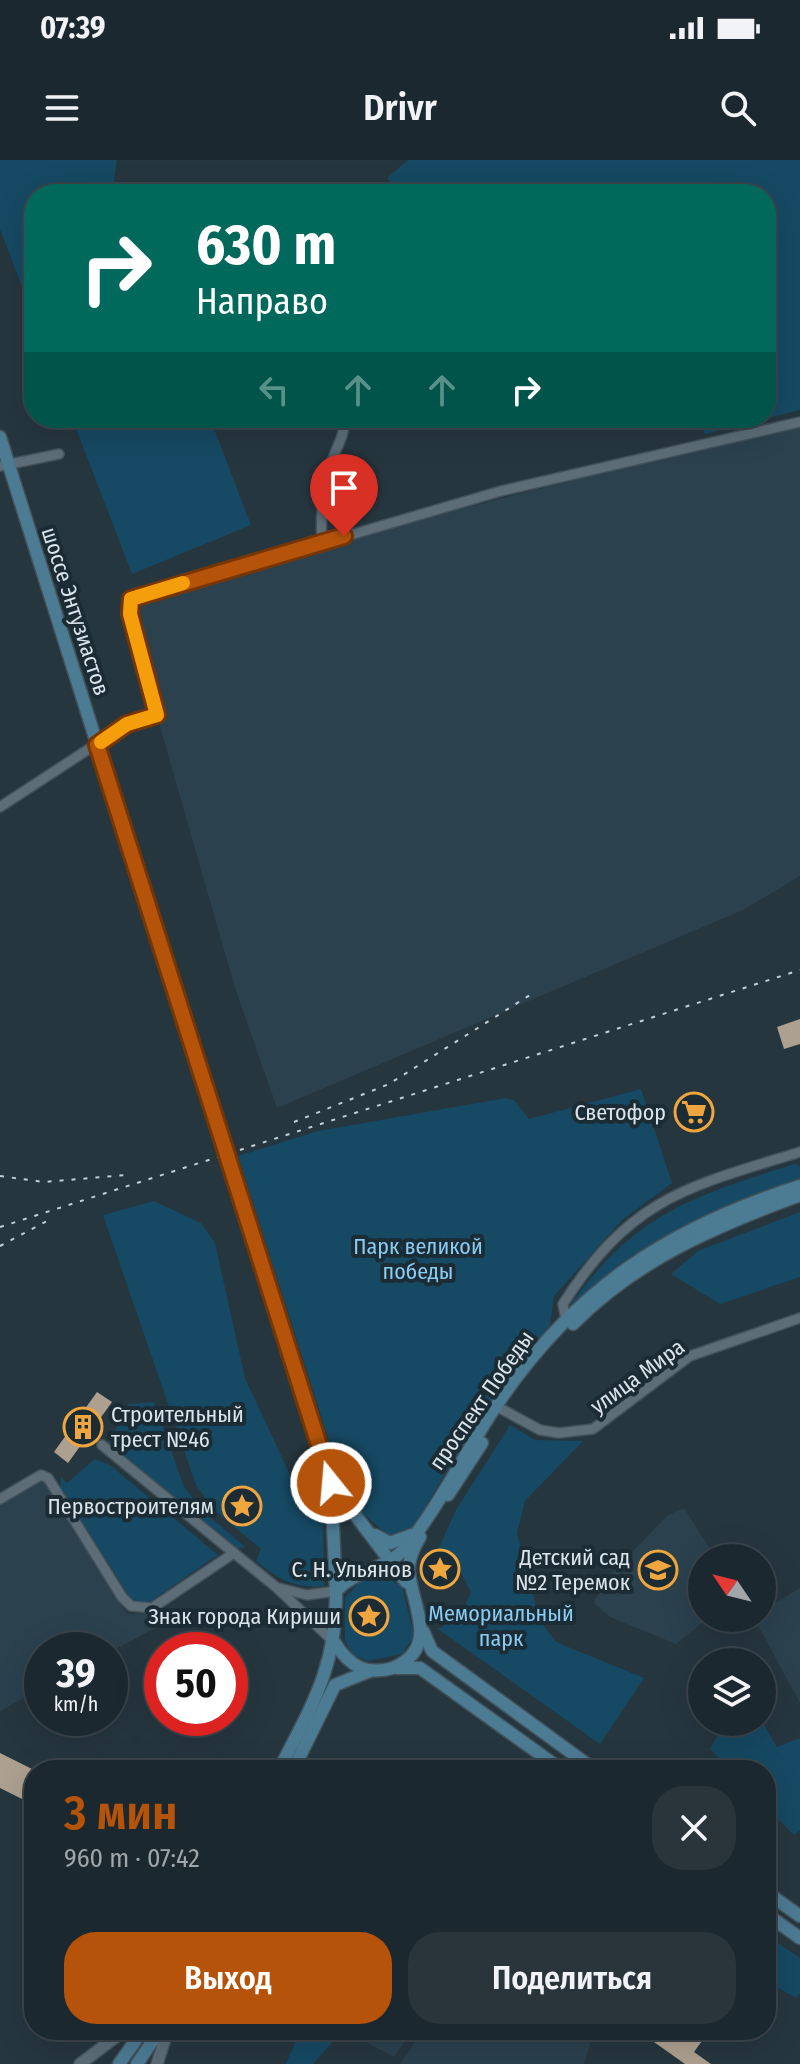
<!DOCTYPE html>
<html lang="ru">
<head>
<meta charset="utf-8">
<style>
	body { margin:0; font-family:"Fira Sans Condensed",sans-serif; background:#29343b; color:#f1f3f6; height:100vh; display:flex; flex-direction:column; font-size:30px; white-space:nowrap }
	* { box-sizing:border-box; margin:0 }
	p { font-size:26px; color:#a0a6aa }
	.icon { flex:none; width:44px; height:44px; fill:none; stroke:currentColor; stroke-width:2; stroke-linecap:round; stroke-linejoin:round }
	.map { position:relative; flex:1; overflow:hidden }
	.sheet { position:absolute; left:24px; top:1600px; width:752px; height:280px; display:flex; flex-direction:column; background:#1c282f; border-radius:32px; box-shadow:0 8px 32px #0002,0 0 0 2px #3a444b }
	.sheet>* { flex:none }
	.hud { position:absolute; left:24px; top:24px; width:752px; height:244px; border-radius:32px; box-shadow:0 8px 32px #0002,0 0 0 2px #3a444b; background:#00695c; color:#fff; overflow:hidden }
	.needle { width:52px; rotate:305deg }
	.fabs { position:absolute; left:688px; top:1384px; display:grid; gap:16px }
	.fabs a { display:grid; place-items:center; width:88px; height:88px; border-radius:50%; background:#1c282f; box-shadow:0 8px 32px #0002,0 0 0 2px #3a444b; font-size:40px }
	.speed { position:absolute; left:24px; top:1472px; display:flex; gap:16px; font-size:40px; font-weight:700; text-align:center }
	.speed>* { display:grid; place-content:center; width:104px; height:104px; border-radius:50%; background:#1c282f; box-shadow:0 8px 32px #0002,0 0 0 2px #3a444b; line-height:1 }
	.speed small { font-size:20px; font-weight:400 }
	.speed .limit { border:12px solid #d22; background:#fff; color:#111 }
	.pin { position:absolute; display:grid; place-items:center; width:68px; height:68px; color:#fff; margin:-82px -34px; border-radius:50% 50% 50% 0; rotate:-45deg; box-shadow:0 0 8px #0007 }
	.pin .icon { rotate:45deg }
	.me { position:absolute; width:88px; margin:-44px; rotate:343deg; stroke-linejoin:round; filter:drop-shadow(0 0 6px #0008) }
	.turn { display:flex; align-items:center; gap:28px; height:168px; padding:0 40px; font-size:36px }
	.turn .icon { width:104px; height:104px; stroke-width:2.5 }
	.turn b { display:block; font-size:56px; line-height:68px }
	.lanes { display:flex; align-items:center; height:76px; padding:0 40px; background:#0003; justify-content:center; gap:40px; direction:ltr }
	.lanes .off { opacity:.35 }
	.round { display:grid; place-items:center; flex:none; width:84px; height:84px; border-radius:32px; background:#29343b }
	.headline { display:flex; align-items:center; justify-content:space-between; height:136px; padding:0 40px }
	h1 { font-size:48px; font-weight:600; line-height:60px; color:#b45309 }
	.cta { display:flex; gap:16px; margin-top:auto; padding:16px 40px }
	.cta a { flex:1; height:92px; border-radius:32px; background:#b45309; color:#fff; font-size:32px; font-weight:600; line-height:92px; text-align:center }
	.cta a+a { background:#29343b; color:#f1f3f6 }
	.status { display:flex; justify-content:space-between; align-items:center; height:56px; padding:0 40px; background:#1c282f; direction:ltr }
	.status svg { height:22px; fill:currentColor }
	header { display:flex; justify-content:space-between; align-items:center; height:104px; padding:0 40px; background:#1c282f; font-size:36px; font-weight:600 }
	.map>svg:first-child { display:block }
	.built { fill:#2b414e }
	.green { fill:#164963 }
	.building { fill:#ada090 }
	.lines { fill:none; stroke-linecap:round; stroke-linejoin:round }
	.minor-casing { stroke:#435159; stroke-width:12 }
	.tertiary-casing { stroke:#435159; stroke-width:14 }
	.secondary-casing { stroke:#435159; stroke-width:15 }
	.minor { stroke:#5c6d78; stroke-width:9 }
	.tertiary { stroke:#5c6d78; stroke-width:11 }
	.secondary { stroke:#4c7b94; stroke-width:12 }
	.rail { stroke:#c3cdd4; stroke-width:2; stroke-dasharray:4 8; stroke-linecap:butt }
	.secondary-bridge-casing { stroke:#435159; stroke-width:15; stroke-linecap:butt }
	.secondary-bridge { stroke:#4c7b94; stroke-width:12 }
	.route-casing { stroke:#753606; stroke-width:20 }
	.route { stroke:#b45309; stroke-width:14 }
	.slow { stroke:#f59e0b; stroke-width:14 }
	.labels { text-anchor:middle; stroke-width:8; stroke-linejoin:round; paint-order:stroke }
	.street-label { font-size:22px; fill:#dbe5eb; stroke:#1c2c35 }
	.poi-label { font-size:22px; fill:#dbe5eb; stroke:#1c2c35; text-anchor:end }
	.park-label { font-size:22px; fill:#89cdf5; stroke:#1c2c35 }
</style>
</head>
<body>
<div class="status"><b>07:39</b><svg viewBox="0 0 49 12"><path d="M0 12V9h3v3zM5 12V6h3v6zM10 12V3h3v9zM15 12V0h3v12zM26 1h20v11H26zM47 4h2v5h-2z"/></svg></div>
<header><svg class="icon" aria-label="menu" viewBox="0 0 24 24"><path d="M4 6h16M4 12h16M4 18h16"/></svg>Drivr<svg class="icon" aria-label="search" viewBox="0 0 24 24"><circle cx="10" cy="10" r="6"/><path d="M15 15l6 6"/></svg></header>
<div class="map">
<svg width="800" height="1904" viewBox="0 0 800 1904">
	<rect width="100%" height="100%" fill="#26363f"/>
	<!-- built -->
	<g class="built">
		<path d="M800 261V716L743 750 277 948 235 828 123 437Z"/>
		<path d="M37 1319 46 1321 56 1334 127 1454 152 1453 159 1466 110 1492 42 1490V1528L0 1551V1344Z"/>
		<path d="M684 1348 716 1398H702V1458H708L676 1484 610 1457 594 1443 603 1422 668 1355Z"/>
		<path d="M800 1428V1543L754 1458H762V1451Z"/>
		<path d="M352 1870H412L394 1897 356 1877Z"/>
		<path d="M423 1870H594L584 1904H400Z"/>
	</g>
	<!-- green -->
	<g class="green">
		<path d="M0 0H117L114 20 118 34H34V158L0 69Z"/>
		<path d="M408 0H800V250L705 274 697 258H766V34H400L387 18Z"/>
		<path d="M72 258H210L251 365 132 414Z"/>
		<path d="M641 929 672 1023 622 1060 554 1136 549 1172 456 1303 447 1310 412 1370 389 1376 359 1350 343 1325 238 996 318 971 506 938 514 940 529 959Z"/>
		<path d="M794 1004 800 1006V1024L573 1147 571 1144C637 1052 692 1037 794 1004Z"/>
		<path d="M154 1041 201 1063 215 1083 245 1218 292 1319 323 1348 324 1426C295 1429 278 1419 256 1401L261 1389 214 1350 196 1325 103 1055Z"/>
		<path d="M800 1052V1117L720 1144 671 1114 698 1091Z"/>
		<path d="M154 1242 184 1327 203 1351 245 1387 238 1389 109 1283 128 1244Z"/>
		<path d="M510 1265 535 1280 583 1281 525 1341 517 1373 540 1461 556 1482 644 1518 600 1584 438 1469 461 1455 471 1432 460 1411 435 1396 456 1350Z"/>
		<path d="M95 1299 110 1305 218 1395 148 1443 131 1439 61 1328V1317L67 1323Z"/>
		<path d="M382 1415 402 1426 414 1476 402 1494 368 1501 352 1495 345 1480V1438L363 1418Z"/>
		<path d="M726 1562H762L777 1587 800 1578V1670L794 1675 766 1647V1610H730L710 1589Z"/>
		<path d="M778 1783 800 1798V1833L796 1838 766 1821V1800Z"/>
		<path d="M301 1870H331L334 1880 313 1904H286Z"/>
	</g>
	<!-- building -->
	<g class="building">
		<path d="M800 859V884L784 889 777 867Z"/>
		<path d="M97 1232 112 1242 68 1303 54 1292Z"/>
		<path d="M0 1593 34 1610V1645L0 1628Z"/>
		<path d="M637 1870H702L707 1874 694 1892 711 1904H685Z"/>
	</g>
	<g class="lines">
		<!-- minor casing -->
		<g class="minor-casing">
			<g id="minor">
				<path d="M0 306 59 294"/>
				<path d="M322 382C320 357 323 332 330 306 335 290 345 276 345 258"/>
				<path d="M0 647 127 564 157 555 130 454 131 439 501 331 800 262"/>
				<path d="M566 1160 563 1144C631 1038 686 1027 800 992"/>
				<path d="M496 1246 540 1270 559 1273 593 1269 690 1196 800 1158"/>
				<path d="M102 1285 234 1393"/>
				<path d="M0 1339 41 1315 48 1318 122 1437 131 1446 152 1448 234 1393 276 1427 335 1483"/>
				<path d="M279 1428 307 1435 336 1431"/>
			</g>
		</g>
		<!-- tertiary casing -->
		<g class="tertiary-casing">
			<g id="tertiary">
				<path d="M80 1904 125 1870"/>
				<path d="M157 1904 168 1870"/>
			</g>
		</g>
		<!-- secondary casing -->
		<g class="secondary-casing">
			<g id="secondary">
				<path d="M0 277 207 932"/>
				<path d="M237 1025 331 1323 336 1431"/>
				<path d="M573 1164C637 1099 716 1066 800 1035"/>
				<path d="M331 1323 406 1422"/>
				<path d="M448 1335 482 1283"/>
				<path d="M375 1375 390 1383 412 1375"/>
				<path d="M423 1471 432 1491 595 1610"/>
				<path d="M335 1483C341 1493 350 1503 361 1508 371 1512 388 1511 397 1506 439 1485 412 1445 409 1412 408 1400 414 1387 420 1377"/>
				<path d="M397 1508H420L562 1610"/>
				<path d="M279 1610C312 1545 337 1507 336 1431 356 1409 387 1410 406 1387 440 1345 464 1294 494 1249 572 1131 667 1068 800 1026"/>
				<path d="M293 1610 335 1525 370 1511"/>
				<path d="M766 1732 800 1756"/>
				<path d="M766 1754 800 1778"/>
				<path d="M119 1904 143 1870"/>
				<path d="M137 1904 160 1870"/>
			</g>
		</g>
		<!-- minor -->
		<use href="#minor" class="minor"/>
		<!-- tertiary -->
		<use href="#tertiary" class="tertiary"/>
		<!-- secondary -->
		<use href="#secondary" class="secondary"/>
		<!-- rail -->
		<g class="rail">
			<path d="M294 962 389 924 530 835"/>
			<path d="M0 1016 44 1022 126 1015"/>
			<path d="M0 1067 800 810"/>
			<path d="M0 1086 47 1061"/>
		</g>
		<!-- secondary-bridge casing -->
		<g class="secondary-bridge-casing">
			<path id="secondary-bridge" d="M207 932 237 1025"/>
		</g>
		<!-- secondary-bridge -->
		<use href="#secondary-bridge" class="secondary-bridge"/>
	</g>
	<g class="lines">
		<!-- route casing -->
		<g class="route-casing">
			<path id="route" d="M331 1323 97 585 127 564 157 555 130 454 131 439 344 376"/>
		</g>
		<!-- route -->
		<use href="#route" class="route"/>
		<!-- slow -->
		<path class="slow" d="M101 582 127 564 157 555 130 454 131 439 183 423"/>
	</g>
	<!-- icons -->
	<defs>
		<g id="supermarket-ring" transform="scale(2)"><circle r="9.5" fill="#1c2c35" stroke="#f0a63e" stroke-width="1.5"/><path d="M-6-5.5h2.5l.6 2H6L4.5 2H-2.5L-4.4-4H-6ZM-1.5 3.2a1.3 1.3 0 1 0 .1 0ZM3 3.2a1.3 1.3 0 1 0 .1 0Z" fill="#f0a63e"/></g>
		<g id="building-ring" transform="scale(2)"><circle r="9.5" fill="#1c2c35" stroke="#f0a63e" stroke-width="1.5"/><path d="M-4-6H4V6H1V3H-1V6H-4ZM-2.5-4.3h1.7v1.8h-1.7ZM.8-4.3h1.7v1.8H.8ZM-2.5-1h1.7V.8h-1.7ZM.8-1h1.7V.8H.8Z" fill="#f0a63e"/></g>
		<g id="sight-ring" transform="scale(2)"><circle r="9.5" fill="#1c2c35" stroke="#f0a63e" stroke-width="1.5"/><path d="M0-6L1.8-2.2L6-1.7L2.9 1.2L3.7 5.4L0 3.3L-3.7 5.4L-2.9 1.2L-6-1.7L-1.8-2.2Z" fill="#f0a63e"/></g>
		<g id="school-ring" transform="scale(2)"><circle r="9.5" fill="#1c2c35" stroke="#f0a63e" stroke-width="1.5"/><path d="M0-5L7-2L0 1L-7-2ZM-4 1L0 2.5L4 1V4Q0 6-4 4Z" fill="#f0a63e"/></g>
	</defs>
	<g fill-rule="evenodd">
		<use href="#supermarket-ring" x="694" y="952"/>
		<use href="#building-ring" x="83" y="1267"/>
		<use href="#sight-ring" x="242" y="1346"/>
		<use href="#sight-ring" x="440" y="1409"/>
		<use href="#school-ring" x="658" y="1410"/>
		<use href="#sight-ring" x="369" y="1456"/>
	</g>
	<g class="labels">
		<!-- street labels -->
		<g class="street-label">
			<text transform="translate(76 451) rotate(72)" y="8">шоссе Энтузиастов</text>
			<text transform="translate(637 1216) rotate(-36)" y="8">улица Мира</text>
			<text transform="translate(481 1240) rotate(-55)" y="8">проспект Победы</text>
		</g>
		<!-- poi labels -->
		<g class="poi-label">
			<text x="666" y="960">Светофор</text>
			<text x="111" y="1262" text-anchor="start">Строительный<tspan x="111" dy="25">трест №46</tspan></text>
			<text x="214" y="1354">Первостроителям</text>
			<text x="630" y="1405">Детский сад<tspan x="630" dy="25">№2 Теремок</tspan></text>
			<text x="412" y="1417">С. Н. Ульянов</text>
			<text x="341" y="1464">Знак города Кириши</text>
		</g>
		<!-- park labels -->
		<g class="park-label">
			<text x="418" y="1094">Парк великой<tspan x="418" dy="25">победы</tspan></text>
			<text x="501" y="1461">Мемориальный<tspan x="501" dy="25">парк</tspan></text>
		</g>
	</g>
</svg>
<div class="fabs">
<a><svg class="needle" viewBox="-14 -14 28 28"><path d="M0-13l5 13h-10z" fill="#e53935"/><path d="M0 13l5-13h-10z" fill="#a0a6aa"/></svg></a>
<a><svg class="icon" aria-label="layers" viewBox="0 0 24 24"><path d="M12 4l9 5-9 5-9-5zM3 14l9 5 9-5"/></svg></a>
</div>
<div class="speed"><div>39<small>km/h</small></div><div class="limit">50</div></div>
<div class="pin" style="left:344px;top:376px;background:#d93025"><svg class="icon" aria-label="arrive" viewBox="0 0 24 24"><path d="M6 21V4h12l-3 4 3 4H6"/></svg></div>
<svg class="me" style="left:331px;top:1323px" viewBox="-20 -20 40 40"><circle r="17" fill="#b45309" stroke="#fff" stroke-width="3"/><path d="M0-11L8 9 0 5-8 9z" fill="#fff"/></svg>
<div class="hud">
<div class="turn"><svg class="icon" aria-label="right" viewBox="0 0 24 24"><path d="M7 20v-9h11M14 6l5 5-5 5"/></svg><div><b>630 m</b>Направо</div></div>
<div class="lanes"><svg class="icon off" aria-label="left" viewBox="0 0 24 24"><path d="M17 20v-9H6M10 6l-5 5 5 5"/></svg><svg class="icon off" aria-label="ahead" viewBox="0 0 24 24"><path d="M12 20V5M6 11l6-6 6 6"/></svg><svg class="icon off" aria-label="ahead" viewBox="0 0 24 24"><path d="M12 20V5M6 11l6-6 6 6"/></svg><svg class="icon" aria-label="right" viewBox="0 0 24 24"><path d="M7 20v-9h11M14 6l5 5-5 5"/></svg></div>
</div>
<section class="sheet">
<div class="headline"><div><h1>3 мин</h1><p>960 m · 07:42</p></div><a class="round"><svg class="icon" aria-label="close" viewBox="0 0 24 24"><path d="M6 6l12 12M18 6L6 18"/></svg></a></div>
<div class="cta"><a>Выход</a><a>Поделиться</a></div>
</section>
</div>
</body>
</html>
